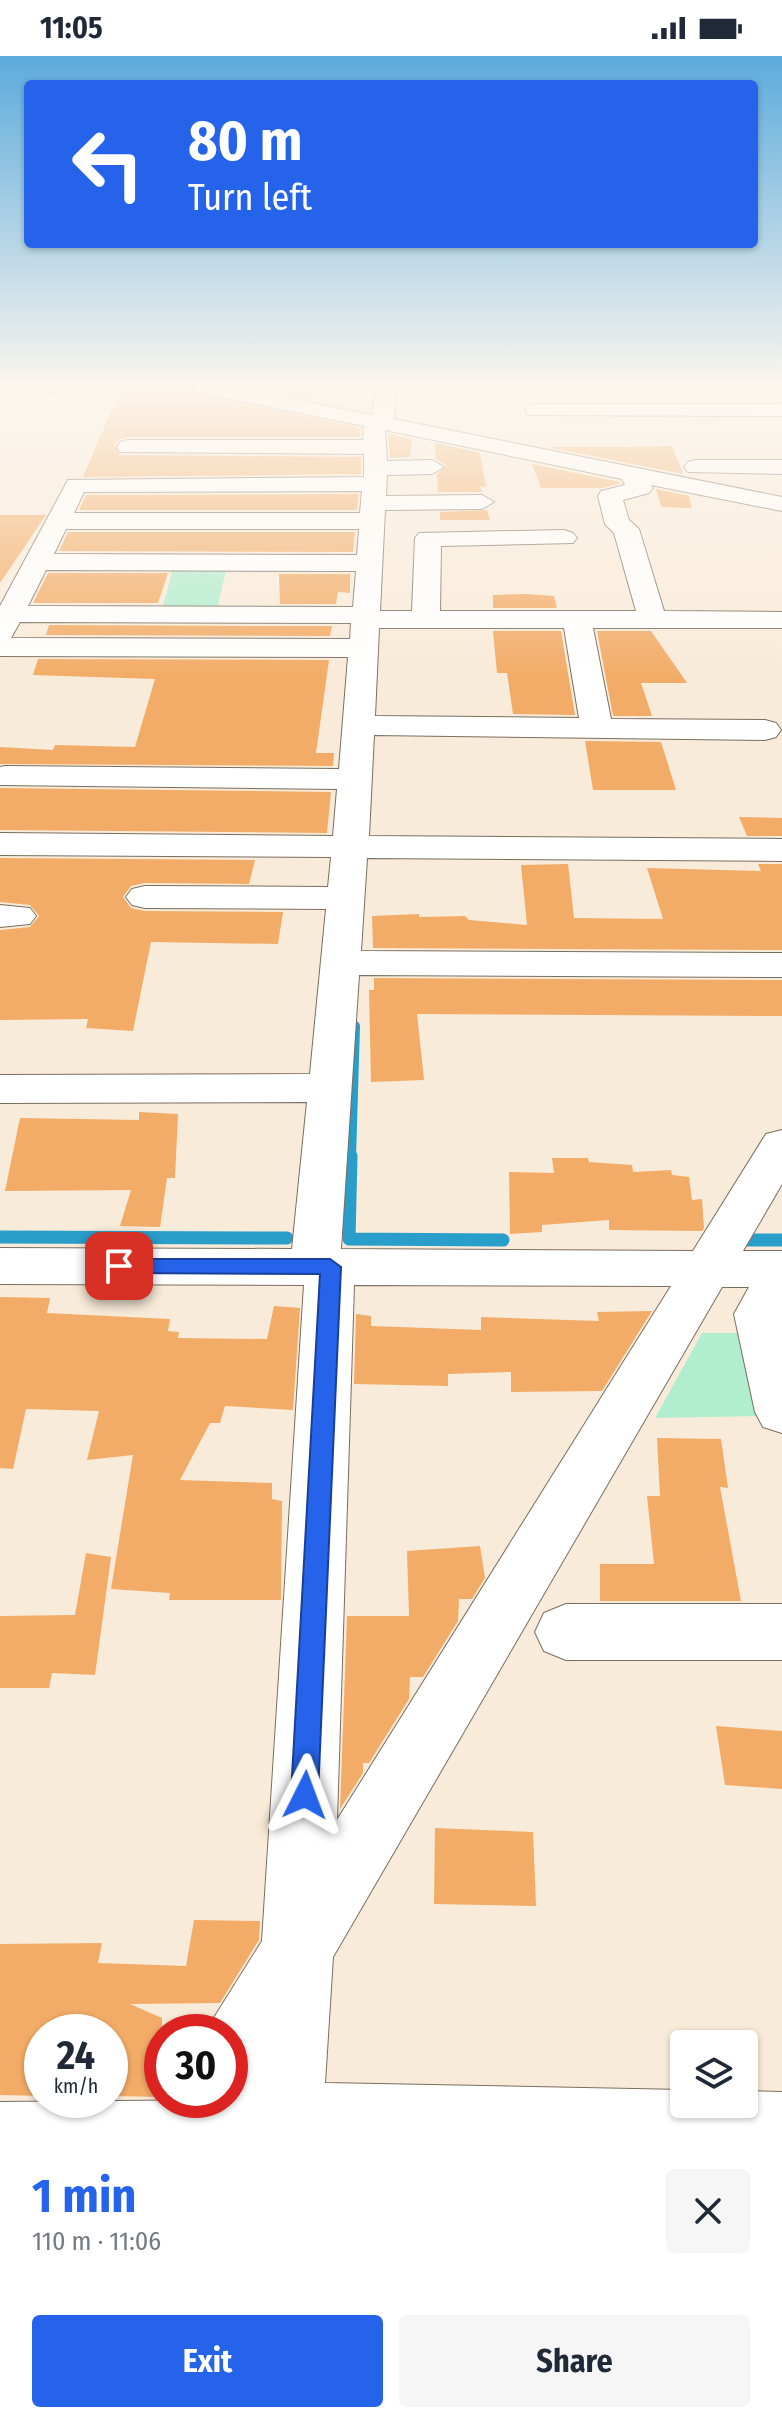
<!DOCTYPE html>
<html lang="en">
<head>
<meta charset="utf-8">
<style>
	body { margin:0; font-family:"Fira Sans Condensed",sans-serif; background:#f6f6f7; color:#1f2937; height:100vh; display:flex; flex-direction:column; font-size:30px; white-space:nowrap }
	* { box-sizing:border-box; margin:0 }
	p { font-size:26px; color:#747a83 }
	.icon { flex:none; width:44px; height:44px; fill:none; stroke:currentColor; stroke-width:2; stroke-linecap:round; stroke-linejoin:round }
	.map { position:relative; height:2087px; overflow:hidden }
	.drawer { display:flex; flex-direction:column; background:#fff; flex:1 }
	.drawer>* { flex:none }
	.guide { position:absolute; left:24px; top:24px; width:734px; height:168px; border-radius:8px; box-shadow:0 2px 6px #0004; background:#2563eb; color:#fff; overflow:hidden }
	.buttons { position:absolute; left:670px; top:1974px; display:grid; gap:16px }
	.buttons a { display:grid; place-items:center; width:88px; height:88px; border-radius:8px; background:#fff; box-shadow:0 2px 6px #0004; font-size:40px }
	.speed { position:absolute; left:24px; top:1958px; display:flex; gap:16px; font-size:40px; font-weight:700; text-align:center }
	.speed>* { display:grid; place-content:center; width:104px; height:104px; border-radius:50%; background:#fff; box-shadow:0 2px 6px #0004; line-height:1 }
	.speed small { font-size:20px; font-weight:400 }
	.speed .limit { border:12px solid #d22; background:#fff; color:#111 }
	.pin { position:absolute; display:grid; place-items:center; width:68px; height:68px; color:#fff; margin:-34px; border-radius:16px; box-shadow:0 4px 12px #0006 }
	.me { position:absolute; width:88px; margin:-44px; rotate:3deg; stroke-linejoin:round; filter:drop-shadow(0 0 6px #0008) }
	.turn { display:flex; align-items:center; gap:28px; height:168px; padding:0 32px; font-size:36px }
	.turn .icon { width:104px; height:104px; stroke-width:2.5 }
	.turn b { display:block; font-size:56px; line-height:68px }
	.round { display:grid; place-items:center; flex:none; width:84px; height:84px; border-radius:8px; background:#f6f6f7 }
	.overview { display:flex; align-items:center; justify-content:space-between; height:136px; padding:0 32px }
	h1 { font-size:48px; font-weight:700; line-height:60px; color:#2563eb }
	.button { display:flex; gap:16px; margin-top:auto; padding:16px 32px }
	.button a { flex:1; height:92px; border-radius:8px; background:#2563eb; color:#fff; font-size:32px; font-weight:700; line-height:92px; text-align:center }
	.button a+a { background:#f6f6f7; color:#1f2937 }
	.status { display:flex; justify-content:space-between; align-items:center; height:56px; padding:0 40px; background:#fff; direction:ltr }
	.status svg { height:22px; fill:currentColor }
	.map>svg:first-child { display:block }
	.green { fill:#b1edcf }
	.lines { fill:none; stroke-linecap:round; stroke-linejoin:round }
	.stream-far2 { stroke:#299ecb; stroke-width:6 }
	.stream-far1 { stroke:#299ecb; stroke-width:10 }
	.stream { stroke:#299ecb; stroke-width:13 }
	.building { fill:#f2ac67 }
	.minor-casing { stroke:#7a6e5e; stroke-width:2 }
	.minor { fill:#fff; fill-rule:evenodd }
	.route { fill:#2563eb; stroke:#184099; stroke-width:2 }
</style>
</head>
<body>
<div class="status"><b>11:05</b><svg viewBox="0 0 49 12"><path d="M0 12V9h3v3zM5 12V6h3v6zM10 12V3h3v9zM15 12V0h3v12zM26 1h20v11H26zM47 4h2v5h-2z"/></svg></div>
<div class="map">
<svg width="782" height="2087" viewBox="0 0 782 2087">
	<rect width="100%" height="100%" fill="#f9ebd9"/>
	<!-- green -->
	<g class="green">
		<path d="M174 509 227 510 217 553H162Z"/>
		<path d="M702 1277H741L760 1360 655 1362Z"/>
	</g>
	<g class="lines">
		<!-- stream-far2 -->
		<path class="stream-far2" d="M174 330 209 337"/>
		<!-- stream-far1 -->
		<path class="stream-far1" d="M351 1102 355 970"/>
		<!-- stream -->
		<g class="stream">
			<path d="M351 1100 349 1183 503 1184"/>
			<path d="M0 1181 287 1182"/>
			<path d="M746 1184H782"/>
		</g>
	</g>
	<!-- building -->
	<g class="building">
		<path d="M243 330H280L317 335 307 343Z"/>
		<path d="M121 332 190 335 361 372 360 381H128L119 383 114 389 120 399 361 401V418L83 421Z"/>
		<path d="M388 378 412 383 410 401 390 402Z"/>
		<path d="M435 387 480 397 486 431 480 430 482 436H438L437 418 447 410 436 403Z"/>
		<path d="M672 390 683 418 547 391H620Z"/>
		<path d="M532 408 620 426 621 427 603 432H541Z"/>
		<path d="M656 433 689 440 692 452 661 451Z"/>
		<path d="M359 438 357 454H79L86 439Z"/>
		<path d="M487 454 490 464H440V456Z"/>
		<path d="M0 459H46L0 527Z"/>
		<path d="M68 476H355L353 496 59 495Z"/>
		<path d="M48 517H168L158 547H33Z"/>
		<path d="M279 518H350V537L338 536 336 548H280Z"/>
		<path d="M526 538 554 540 557 552H493V539Z"/>
		<path d="M49 569 270 570H332L330 580 46 579Z"/>
		<path d="M493 575H561L575 659 513 658 507 617H497Z"/>
		<path d="M597 575H651L687 627H641L652 660H613Z"/>
		<path d="M38 603 329 604 316 697H334L333 710 0 708V691L53 694 55 689 135 691 155 623 33 619Z"/>
		<path d="M585 685 661 686 676 734H593Z"/>
		<path d="M0 732 331 736 327 777 0 774Z"/>
		<path d="M739 761 782 762V780H747Z"/>
		<path d="M0 802 255 804 249 828 145 827 131 830 123 841 131 852 145 855 283 856 278 888 151 886 133 975 86 972 88 963 0 964V874L30 871 39 860 30 849 0 846Z"/>
		<path d="M568 808 574 862 663 863 647 812 761 815 758 808H782V894L373 892 372 860 419 858V861L465 860 469 864 527 869 521 809Z"/>
		<path d="M374 922 782 924V960L417 958 424 1024 371 1026 369 934H374Z"/>
		<path d="M139 1056 178 1058 175 1122H167L160 1171 120 1170 131 1134 5 1135 20 1062 139 1064Z"/>
		<path d="M552 1102H588L589 1106 632 1109 633 1116 671 1114 672 1119 689 1121 692 1144 702 1143 704 1172 702 1175 609 1174V1164L542 1169V1176L510 1178 509 1116 554 1117Z"/>
		<path d="M0 1241 50 1242 47 1257 170 1263 168 1275 179 1276 178 1282 267 1283 274 1250 300 1252 293 1354 225 1350 220 1367H210L180 1424 272 1427V1443L282 1445 281 1544H169L170 1537 111 1533 133 1399 87 1404 99 1355 26 1353 13 1413 0 1412Z"/>
		<path d="M652 1255 602 1335 511 1336V1316L448 1318V1330L354 1328 356 1258 371 1260V1270L481 1274V1261L599 1265 597 1256Z"/>
		<path d="M657 1382 721 1383 728 1432 720 1431 741 1545H600V1508H654L647 1440H660Z"/>
		<path d="M480 1490 485 1522 472 1543H459L458 1565 423 1621H410L409 1643 369 1707H363V1717L340 1753 347 1560H409L407 1495Z"/>
		<path d="M86 1497 111 1501 95 1619 52 1617 49 1632H0V1560L75 1559Z"/>
		<path d="M716 1670 782 1675V1733L725 1729Z"/>
		<path d="M435 1772 533 1776 536 1850 434 1848Z"/>
		<path d="M194 1864 260 1865 259 1884 220 1947 130 1948 162 1962V2041L110 2040V1976H42V2040L0 2039V1888L102 1887 98 1907 186 1910Z"/>
	</g>
	<g class="lines">
		<!-- minor casing -->
		<g class="minor-casing">
			<g id="minor">
				<path d="M0 330H83L73 336 0 339Z"/>
				<path d="M188 330H228L372 359 377 330H397L394 363 782 441V455L651 429 653 432 649 437 623 444 629 464 639 473 664 555 782 556V572H593L611 663 765 664 776 667 781 674 776 681 765 684 374 679 369 780 782 783V805L367 802 361 895 782 897V921L359 919 341 1193 693 1195 766 1078 782 1074V1128L743 1195H782V1377L763 1371 755 1356 734 1258 749 1231H722L333 1901 325 2027 684 2034V2048H744V2035L782 2036V2087H0V2046L230 2044V1976H205L262 1885 304 1229 0 1228V1192L292 1193 307 1046 0 1047V1019L310 1018 326 853 145 852 132 849 126 841 132 833 145 830 328 831 331 801 0 799V777L333 780 337 733 0 729V711L5 710 339 713 348 601 0 600V550L68 424 364 421V398L120 396 117 391 120 386 128 384H363L364 370 198 336ZM385 374 622 423 625 429 601 435 598 440 605 468 614 477 636 555H440L441 490 573 487 577 482 573 477 564 474 419 477 415 482 412 555H380L385 454 482 453 494 446 482 439 386 440 387 419 432 418 444 411 432 404 387 405ZM362 435 360 457H74L84 436ZM66 473H359L357 499 54 498ZM46 514 356 515 353 551 28 550ZM20 566 351 567 350 583 11 582ZM379 572H564L579 662 375 660ZM354 1229 671 1230 337 1764Z"/>
				<path d="M536 348H782V360L528 359 525 354 528 349Z"/>
				<path d="M696 404H782V418L688 416 684 411 688 406Z"/>
				<path d="M0 849 30 852 36 860 30 868 0 871Z"/>
				<path d="M566 1548H782V1604H566L544 1595 535 1576 544 1557Z"/>
			</g>
		</g>
		<!-- minor -->
		<use href="#minor" class="minor"/>
	</g>
	<!-- sky -->
	<linearGradient id="sky" x2="0" y2="1"><stop stop-color="#5babdc"/><stop offset="0.53" stop-color="#fcf6ee"/><stop offset="1" stop-color="#fcf6ee" stop-opacity="0"/></linearGradient>
	<rect width="782" height="622" fill="url(#sky)"/>
	<!-- route -->
	<path class="route" d="M119 1203H330L341 1211 318 1739 314 1749 305 1753 295 1749 291 1739 320 1218 119 1217 109 1210Z"/>
</svg>
<div class="buttons">
<a><svg class="icon" aria-label="layers" viewBox="0 0 24 24"><path d="M12 4l9 5-9 5-9-5zM3 14l9 5 9-5"/></svg></a>
</div>
<div class="speed"><div>24<small>km/h</small></div><div class="limit">30</div></div>
<div class="pin" style="left:119px;top:1210px;background:#d93025"><svg class="icon" aria-label="arrive" viewBox="0 0 24 24"><path d="M6 21V4h12l-3 4 3 4H6"/></svg></div>
<svg class="me" style="left:305px;top:1739px" viewBox="-20 -20 40 40"><path d="M0-17L14 15 0 8-14 15z" fill="#2563eb" stroke="#fff" stroke-width="4"/></svg>
<div class="guide">
<div class="turn"><svg class="icon" aria-label="left" viewBox="0 0 24 24"><path d="M17 20v-9H6M10 6l-5 5 5 5"/></svg><div><b>80 m</b>Turn left</div></div>
</div>
</div>
<section class="drawer">
<div class="overview"><div><h1>1 min</h1><p>110 m · 11:06</p></div><a class="round"><svg class="icon" aria-label="close" viewBox="0 0 24 24"><path d="M6 6l12 12M18 6L6 18"/></svg></a></div>
<div class="button"><a>Exit</a><a>Share</a></div>
</section>
</body>
</html>
